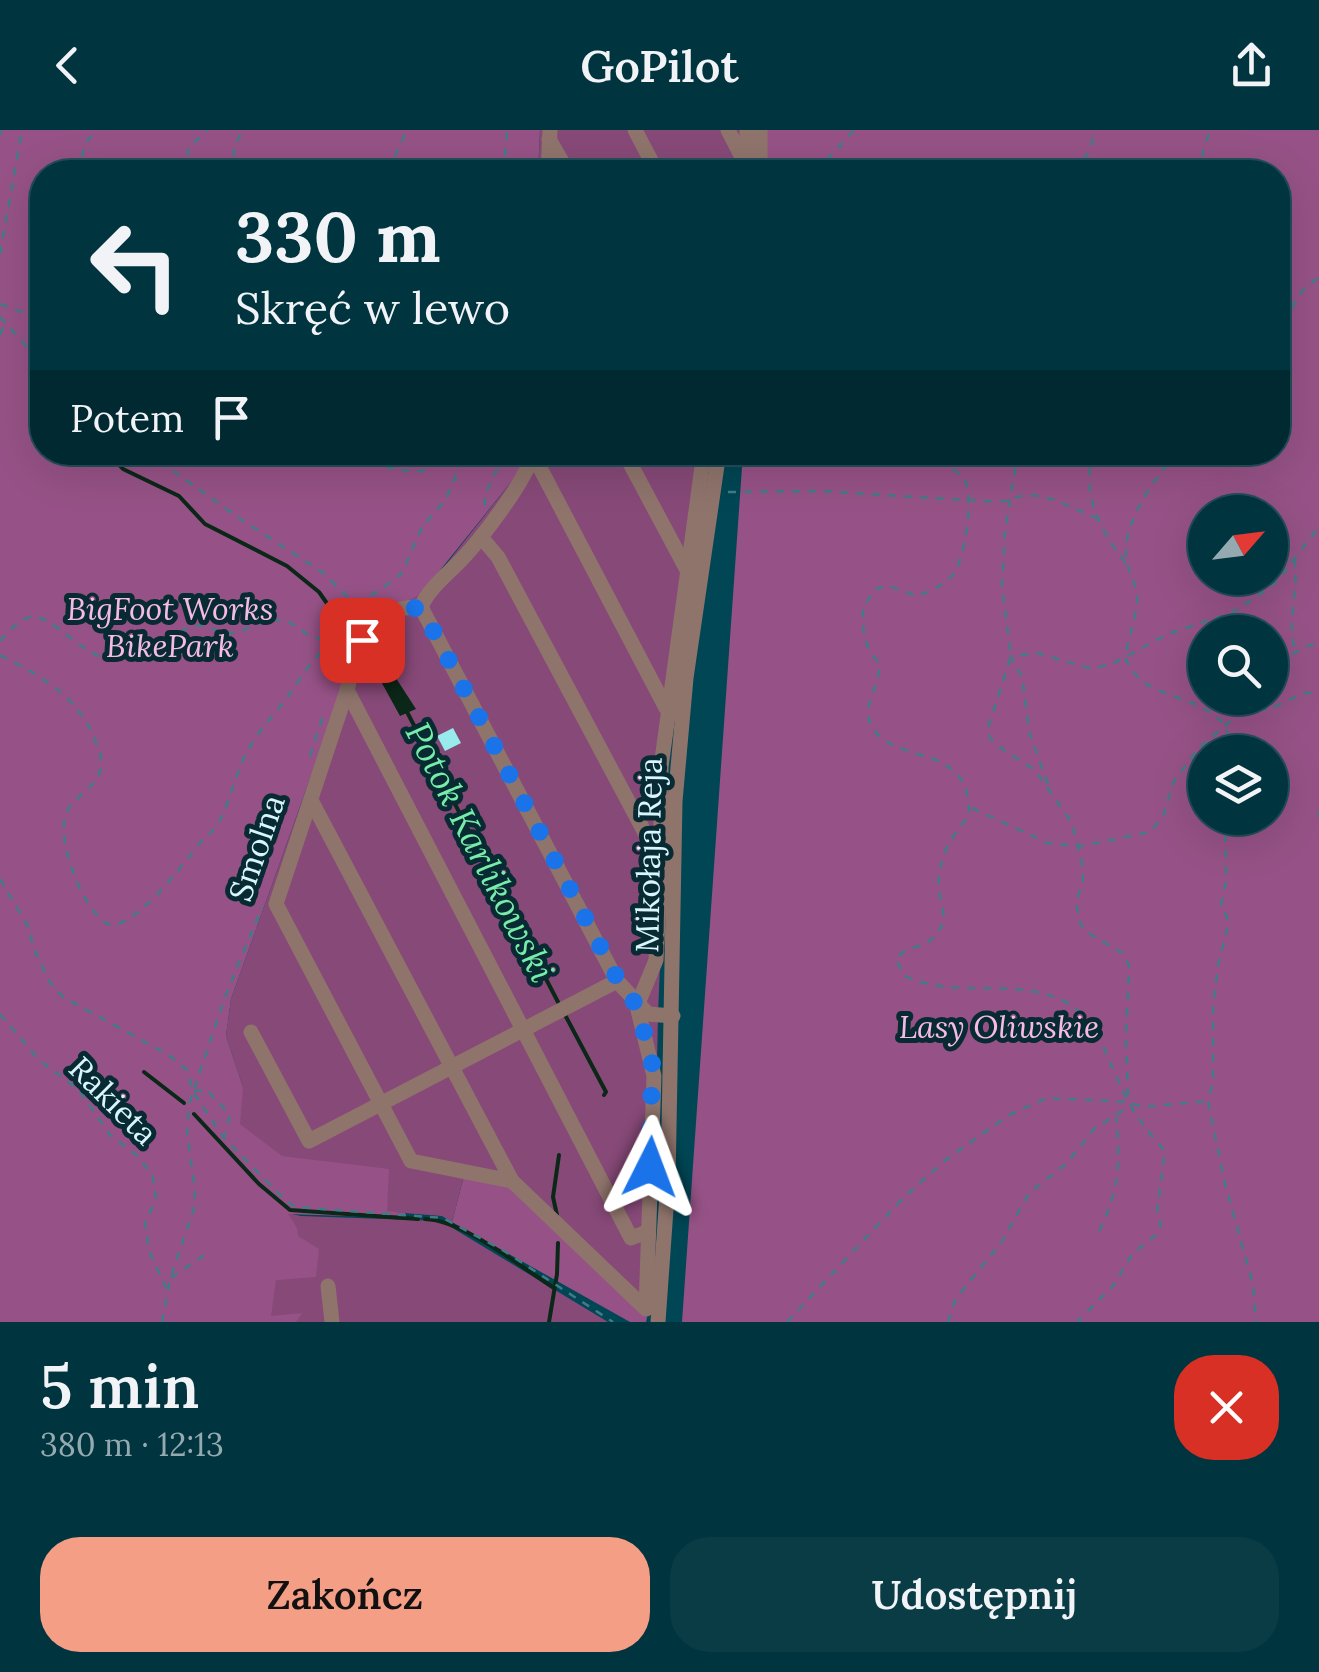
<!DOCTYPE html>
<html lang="pl">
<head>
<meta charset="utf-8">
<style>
	body { margin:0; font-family:Lora,serif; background:#0a3c46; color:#f1f3f6; height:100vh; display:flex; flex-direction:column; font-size:38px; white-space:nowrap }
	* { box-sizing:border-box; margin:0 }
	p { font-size:32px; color:#95aab0 }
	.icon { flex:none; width:55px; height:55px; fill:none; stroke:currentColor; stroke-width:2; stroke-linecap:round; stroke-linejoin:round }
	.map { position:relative; height:1192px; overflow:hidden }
	.sheet { display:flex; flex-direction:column; background:#00343f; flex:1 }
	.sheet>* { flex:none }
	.guide { position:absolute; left:30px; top:30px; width:1260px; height:305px; border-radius:40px; box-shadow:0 10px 40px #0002,0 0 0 2px #224f59; background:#00343f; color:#f1f3f6; overflow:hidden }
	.needle { width:65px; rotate:62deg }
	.buttons { position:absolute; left:1188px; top:365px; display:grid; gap:20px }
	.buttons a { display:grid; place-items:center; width:100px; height:100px; border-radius:50%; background:#00343f; box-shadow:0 10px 40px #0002,0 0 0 2px #224f59; font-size:50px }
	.pin { position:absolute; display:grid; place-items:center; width:85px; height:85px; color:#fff; margin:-42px; border-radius:20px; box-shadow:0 5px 15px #0006 }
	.me { position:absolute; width:110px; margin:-55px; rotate:3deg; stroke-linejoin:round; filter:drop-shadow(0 0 8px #0008) }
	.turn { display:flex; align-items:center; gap:35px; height:210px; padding:0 40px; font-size:45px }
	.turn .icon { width:130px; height:130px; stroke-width:2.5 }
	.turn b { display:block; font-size:70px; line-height:85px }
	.then { display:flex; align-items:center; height:95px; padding:0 40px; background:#0003; gap:20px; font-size:38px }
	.round { display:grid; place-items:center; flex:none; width:105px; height:105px; border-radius:40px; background:#0a3c46 }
	.head { display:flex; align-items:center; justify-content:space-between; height:170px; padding:0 40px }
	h1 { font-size:60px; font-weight:600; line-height:75px }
	.button { display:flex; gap:20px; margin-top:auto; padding:20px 40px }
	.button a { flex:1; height:115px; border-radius:40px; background:#f49e86; color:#111; font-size:40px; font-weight:600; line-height:115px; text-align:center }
	.button a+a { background:#0a3c46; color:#f1f3f6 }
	header { display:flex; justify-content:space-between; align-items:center; height:130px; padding:0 40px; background:#00343f; font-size:45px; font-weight:600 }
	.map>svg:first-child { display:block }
	.green { fill:#874978 }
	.forest { fill:#965286; fill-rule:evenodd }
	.water { fill:#0b2718 }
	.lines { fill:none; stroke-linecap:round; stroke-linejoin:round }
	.stream { stroke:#0b2718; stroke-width:4 }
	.building { fill:#98ebec }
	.path { stroke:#427b88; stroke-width:2.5; stroke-dasharray:8 8; stroke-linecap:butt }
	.minor { stroke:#8f746c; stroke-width:15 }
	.route { stroke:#1a73e8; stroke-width:18; stroke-dasharray:0 32.4 }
	.labels { text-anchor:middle; stroke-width:10; stroke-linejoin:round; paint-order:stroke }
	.park-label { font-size:32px; font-style:italic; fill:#f5bbe5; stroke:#082a32 }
	.street-label { font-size:32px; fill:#d9f6fe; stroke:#082a32 }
	.water-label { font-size:35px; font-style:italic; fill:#78edaa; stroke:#082a32 }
</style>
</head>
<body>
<header><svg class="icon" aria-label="back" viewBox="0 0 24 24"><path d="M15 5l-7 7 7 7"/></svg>GoPilot<svg class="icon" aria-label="share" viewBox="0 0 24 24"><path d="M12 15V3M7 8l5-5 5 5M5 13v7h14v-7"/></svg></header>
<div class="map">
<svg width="1319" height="1192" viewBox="0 0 1319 1192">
	<rect width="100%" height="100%" fill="#004654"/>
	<!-- green -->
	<g class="green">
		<path d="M540 0H748L747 42H538Z"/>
		<path d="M527 323H710L669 612 658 885 653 1131 647 1188 589 1126 464 1046 452 1092 442 1086 300 1075 209 963 243 957 226 906 231 869 366 492 433 451 522 338Z"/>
		<path d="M287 1083 301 1086 441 1091 608 1192H235Z"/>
	</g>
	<!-- forest -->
	<g class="forest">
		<path d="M0 0H540L538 42H42V322L527 323 523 337 421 464 366 492 231 869 226 906 243 957 240 994 282 1026 389 1039 387 1081 405 1083 404 1088 288 1084 297 1098 298 1106 319 1119 316 1147 276 1150 271 1186 302 1183 296 1192H0Z"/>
		<path d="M766 0H1319V1192H682L743 323 1278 322V42H763ZM1205 382H1270V448H1205ZM1205 502H1270V568H1205ZM1205 622H1270V688H1205Z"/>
		<path d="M464 1046 512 1055 589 1126 647 1188 646 1192H630L452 1092Z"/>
	</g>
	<!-- water -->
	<path class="water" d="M370 521 392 542 416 579 400 586 378 546 364 527Z"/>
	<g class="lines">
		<!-- stream -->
		<g class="stream">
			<path d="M33 281 42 282"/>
			<path d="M107 322 123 339 179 366 205 394 287 436 319 462 340 492"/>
			<path d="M406 580 558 872"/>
			<path d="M564 883 606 962 604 965"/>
			<path d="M144 942 184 973"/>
			<path d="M194 984 259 1054 290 1080 418 1089"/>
			<path d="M557 1085 553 1067 559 1025"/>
			<path d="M425 1089C463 1090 521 1137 554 1158"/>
			<path d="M549 1192 557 1144 558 1113"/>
		</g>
	</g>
	<!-- building -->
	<path class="building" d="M453 598 461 613 445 621 437 606Z"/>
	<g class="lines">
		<!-- path -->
		<g class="path">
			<path d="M0 5 1 0"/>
			<path d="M76 42 87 11 98 0"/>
			<path d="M187 42 188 18 207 0"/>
			<path d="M239 42C230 27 233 13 244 0"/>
			<path d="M391 42 393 30 407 0"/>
			<path d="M504 42 507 0"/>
			<path d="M816 42 854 0"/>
			<path d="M1074 42C1083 23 1093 29 1093 0"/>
			<path d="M1197 42 1210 0"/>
			<path d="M0 124 22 0"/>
			<path d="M0 174 42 189"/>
			<path d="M0 187 42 233"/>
			<path d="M0 205 5 193"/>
			<path d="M1278 224C1287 197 1290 162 1319 148"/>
			<path d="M147 322 239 388 322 442 365 484"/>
			<path d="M926 322C937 335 954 335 964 349 975 365 965 433 951 447 942 456 929 462 917 466L889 456 878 458 863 476C863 491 862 507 870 521 874 529 881 531 879 541 877 561 859 580 874 600 901 636 972 612 969 687 951 704 936 733 939 759 941 776 949 789 936 805 926 818 907 816 896 828L903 845C952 870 1012 847 1062 870 1099 887 1110 938 1128 971 1138 989 1151 1005 1165 1021L1157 1082 1161 1096 1156 1105 1133 1123 1113 1156 1077 1192"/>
			<path d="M1018 322 1005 400 1002 456 1011 526 988 598 990 608 998 616 1035 640 1072 693 1082 733 1083 751 1076 772 1080 793 1085 801 1124 824 1129 836 1126 907 1128 966"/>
			<path d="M1093 322C1081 365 1100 401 1126 433"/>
			<path d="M1178 322C1154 349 1123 391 1126 428 1128 444 1139 456 1137 473 1135 491 1128 510 1125 528 1130 537 1136 547 1145 553 1174 573 1235 573 1230 622"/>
			<path d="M728 362 821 361 998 372C1008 372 1013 367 1022 366 1045 361 1075 380 1096 388"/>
			<path d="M485 376V365L505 322"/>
			<path d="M1294 429C1300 460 1286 490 1295 520"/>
			<path d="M356 472 379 461 402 443 422 397 446 369 459 338 448 324 438 323 423 341C398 342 381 338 361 322"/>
			<path d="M0 511C8 503 19 489 30 487 51 482 82 527 110 529 142 531 166 503 195 496 207 493 213 501 225 503 242 505 259 489 276 490 292 490 298 499 310 506 319 510 331 510 341 511"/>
			<path d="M0 525C43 547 80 567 97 615 101 624 103 635 99 644 92 660 71 669 66 684 56 710 82 778 106 793 129 807 185 732 199 714 206 706 214 701 219 692 230 671 234 649 244 628 253 608 269 590 283 573 297 556 307 533 325 519 331 515 339 514 346 512"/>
			<path d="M1270 547C1284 527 1296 520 1319 512"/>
			<path d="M1243 583 1269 579 1305 563H1319"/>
			<path d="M310 626 323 586"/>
			<path d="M1048 654 1030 605 1022 547 1011 526 1037 523 1089 538 1110 535 1168 504 1231 483 1255 468 1276 452 1319 397"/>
			<path d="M972 678 1048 713 1080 716 1150 702 1163 687 1173 653 1197 620 1257 568"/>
			<path d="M1319 680V696"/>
			<path d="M1225 688 1226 752 1221 774 1229 792 1218 835 1213 878V952L1208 971 1225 1054 1253 1155 1256 1192"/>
			<path d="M0 749 28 796 34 819 49 851 63 867 169 925 187 940 193 962 224 1008 287 1072 296 1077 443 1088 504 1121 613 1192"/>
			<path d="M0 884 39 930 79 960 110 1005 139 1027 153 1047 156 1068 145 1094 149 1121 166 1158"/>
			<path d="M194 961 207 960 230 985 225 1005"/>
			<path d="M1099 1101C1119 1062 1121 1030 1116 987"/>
			<path d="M171 1148 210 1121"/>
			<path d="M162 1192 170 1149 194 1078 195 1062 187 1001 189 974 225 867 262 777"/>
			<path d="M787 1192 905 1066 947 1029 1009 985 1047 968 1128 972 1143 977 1208 971"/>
			<path d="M948 1192 956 1168 1001 1113 1029 1063 1067 1033 1094 999 1122 981 1127 974"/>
		</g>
		<!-- minor -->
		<g class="minor">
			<path d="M635 0 657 42"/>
			<path d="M728 0 744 31"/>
			<path d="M549 9 568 42"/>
			<path d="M548 42 550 0"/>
			<path d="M746 42 747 0"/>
			<path d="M760 42V0"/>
			<path d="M533 322C529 347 481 409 462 429 448 444 429 458 421 477 367 475 358 518 347 560L631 1108 647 1102"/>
			<path d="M624 322 687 440"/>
			<path d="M532 332 540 338 666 578"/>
			<path d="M481 407 498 427 660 731"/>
			<path d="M421 477 617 851 648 884 673 886"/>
			<path d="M347 560 276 774 411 1031 512 1051"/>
			<path d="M312 672 512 1051 646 1179"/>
			<path d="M251 902 309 1011 617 851"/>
			<path d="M328 1156 332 1192"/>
			<path d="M646 1179 654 946 637 876 656 830 661 733V637L704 322"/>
			<path d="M658 1192 668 1051 675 671 686 548 719 322"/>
		</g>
	</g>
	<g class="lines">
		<!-- route -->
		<path class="route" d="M362 510C372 489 397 477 421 478L426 487 618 850 637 876 652 932 650 1037"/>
	</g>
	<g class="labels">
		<!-- park labels -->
		<g class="park-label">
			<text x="170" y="490">BigFoot Works<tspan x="170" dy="37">BikePark</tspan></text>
			<text x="999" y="908">Lasy Oliwskie</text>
		</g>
		<!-- street labels -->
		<g class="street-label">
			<text transform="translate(257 718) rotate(-71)" y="11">Smolna</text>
			<text transform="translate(649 725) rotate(-89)" y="11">Mikołaja Reja</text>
			<text transform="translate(113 971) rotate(45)" y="11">Rakieta</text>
		</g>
		<!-- water labels -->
		<g class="water-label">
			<text transform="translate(480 722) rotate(63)" y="12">Potok Karlikowski</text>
		</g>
	</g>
</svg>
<div class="buttons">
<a><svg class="needle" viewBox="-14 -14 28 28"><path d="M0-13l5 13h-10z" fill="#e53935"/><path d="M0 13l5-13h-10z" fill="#95aab0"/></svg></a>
<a><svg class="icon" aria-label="search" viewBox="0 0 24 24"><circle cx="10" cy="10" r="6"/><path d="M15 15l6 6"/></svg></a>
<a><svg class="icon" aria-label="layers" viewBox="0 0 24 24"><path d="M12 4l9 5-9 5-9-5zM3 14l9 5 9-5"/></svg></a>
</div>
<div class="pin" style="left:362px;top:510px;background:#d93025"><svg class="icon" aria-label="arrive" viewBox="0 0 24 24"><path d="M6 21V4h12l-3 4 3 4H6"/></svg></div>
<svg class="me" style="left:650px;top:1037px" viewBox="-20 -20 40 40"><path d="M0-17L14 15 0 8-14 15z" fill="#1a73e8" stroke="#fff" stroke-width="4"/></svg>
<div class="guide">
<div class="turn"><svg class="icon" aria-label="left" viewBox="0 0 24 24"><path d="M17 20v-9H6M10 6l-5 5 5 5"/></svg><div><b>330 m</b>Skręć w lewo</div></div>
<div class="then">Potem<svg class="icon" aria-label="arrive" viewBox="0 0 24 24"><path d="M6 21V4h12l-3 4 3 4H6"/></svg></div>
</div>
</div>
<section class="sheet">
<div class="head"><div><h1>5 min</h1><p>380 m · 12:13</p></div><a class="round" style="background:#d93025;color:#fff"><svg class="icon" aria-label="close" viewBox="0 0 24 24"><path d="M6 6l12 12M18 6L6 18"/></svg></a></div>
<div class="button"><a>Zakończ</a><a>Udostępnij</a></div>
</section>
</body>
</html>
